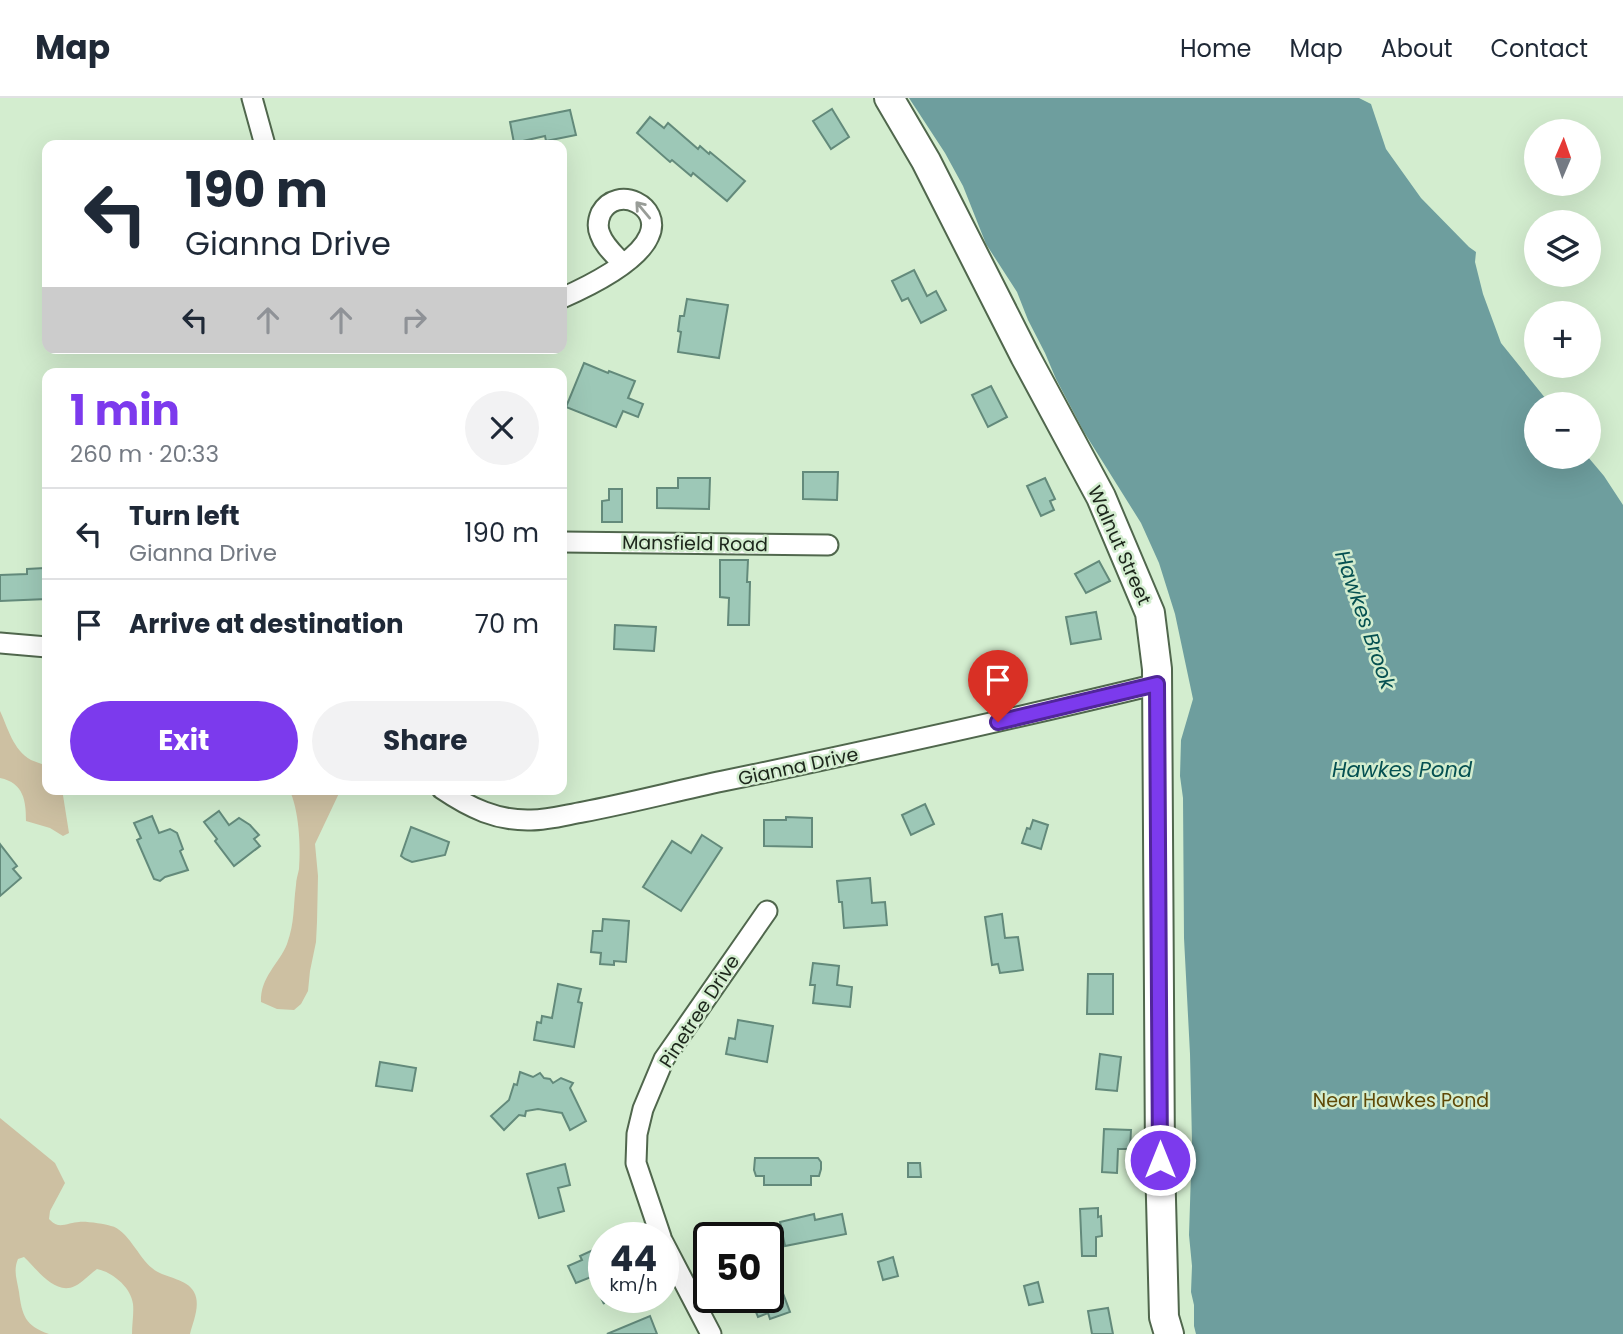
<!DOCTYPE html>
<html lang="en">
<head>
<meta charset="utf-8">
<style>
	body { margin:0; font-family:Poppins,sans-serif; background:#f2f2f3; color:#1f2937; height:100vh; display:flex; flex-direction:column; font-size:26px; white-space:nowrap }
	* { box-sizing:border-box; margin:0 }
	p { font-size:23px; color:#747a83 }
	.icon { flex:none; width:38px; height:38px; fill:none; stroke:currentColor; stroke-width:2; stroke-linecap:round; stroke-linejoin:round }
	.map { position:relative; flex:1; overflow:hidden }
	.details { position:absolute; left:42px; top:270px; width:525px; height:427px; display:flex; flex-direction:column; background:#fff; border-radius:14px; box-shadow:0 7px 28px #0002 }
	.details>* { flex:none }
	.hud { position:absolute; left:42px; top:42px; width:525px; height:214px; border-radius:14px; box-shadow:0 7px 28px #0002; background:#fff; color:#1f2937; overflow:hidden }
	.needle { width:46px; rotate:2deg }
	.fabs { position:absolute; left:1524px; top:21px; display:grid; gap:14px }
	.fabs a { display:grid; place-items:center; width:77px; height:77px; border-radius:50%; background:#fff; box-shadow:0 7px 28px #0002; font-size:35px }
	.speed { position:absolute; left:588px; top:1124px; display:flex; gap:14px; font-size:35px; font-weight:700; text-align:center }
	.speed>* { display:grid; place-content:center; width:91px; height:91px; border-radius:50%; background:#fff; box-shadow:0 7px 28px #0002; line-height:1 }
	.speed small { font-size:18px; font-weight:400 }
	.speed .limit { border:4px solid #111; border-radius:10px; background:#fff; color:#111 }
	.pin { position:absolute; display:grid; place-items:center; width:60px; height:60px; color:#fff; margin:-72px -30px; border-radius:50% 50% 50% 0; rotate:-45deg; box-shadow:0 0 7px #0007 }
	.pin .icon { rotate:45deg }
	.me { position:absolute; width:77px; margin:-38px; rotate:0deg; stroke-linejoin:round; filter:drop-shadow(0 0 5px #0008) }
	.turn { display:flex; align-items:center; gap:24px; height:147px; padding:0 28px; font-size:32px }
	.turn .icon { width:91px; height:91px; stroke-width:2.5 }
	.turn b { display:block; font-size:49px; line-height:60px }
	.lanes { display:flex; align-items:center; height:66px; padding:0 28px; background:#0003; justify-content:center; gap:35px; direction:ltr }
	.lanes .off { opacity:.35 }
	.round { display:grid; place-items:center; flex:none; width:74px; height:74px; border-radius:37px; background:#f2f2f3 }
	.head { display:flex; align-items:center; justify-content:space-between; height:119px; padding:0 28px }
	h1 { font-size:42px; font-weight:700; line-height:52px; color:#7c3aed }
	.primary-button { display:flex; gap:14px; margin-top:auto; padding:14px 28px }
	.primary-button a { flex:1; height:80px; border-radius:42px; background:#7c3aed; color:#fff; font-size:28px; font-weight:700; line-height:80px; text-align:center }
	.primary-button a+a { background:#f2f2f3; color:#1f2937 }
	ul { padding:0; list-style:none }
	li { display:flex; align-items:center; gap:21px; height:91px; padding:0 28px; border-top:2px solid #e0e1e3 }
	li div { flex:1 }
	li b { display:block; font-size:26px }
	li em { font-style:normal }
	header { display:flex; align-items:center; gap:42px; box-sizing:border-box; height:98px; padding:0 35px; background:#fff; border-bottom:2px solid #e0e1e3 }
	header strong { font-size:33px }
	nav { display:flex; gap:38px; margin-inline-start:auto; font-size:24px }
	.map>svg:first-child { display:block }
	.green { fill:#cdc0a2 }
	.water { fill:#6e9e9e }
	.building { fill:#9dc8b7; stroke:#638a7b; stroke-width:2 }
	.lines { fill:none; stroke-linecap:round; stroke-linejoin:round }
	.minor-casing { stroke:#50674d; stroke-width:23 }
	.secondary-casing { stroke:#50674d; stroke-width:32 }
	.minor { stroke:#fff; stroke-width:19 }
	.secondary { stroke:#fff; stroke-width:28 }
	.oneway { stroke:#999d98 }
	.route-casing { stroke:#51269a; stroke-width:18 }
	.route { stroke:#7c3aed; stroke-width:12 }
	.labels { text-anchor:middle; stroke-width:5; stroke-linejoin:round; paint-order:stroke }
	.street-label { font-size:19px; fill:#1c261b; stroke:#d3edcf }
	.park-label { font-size:19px; fill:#5f4907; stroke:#d3edcf }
	.water-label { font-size:21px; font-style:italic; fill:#055051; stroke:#d3edcf }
</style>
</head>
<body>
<header>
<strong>Map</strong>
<nav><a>Home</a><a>Map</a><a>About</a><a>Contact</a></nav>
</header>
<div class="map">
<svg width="1623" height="1236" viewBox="0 0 1623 1236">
	<rect width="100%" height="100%" fill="#d3edcf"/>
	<!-- green -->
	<g class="green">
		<path d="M0 613C8 630 13 652 31 662 36 664 42 666 47 668V691H62L69 735 63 738 50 730 26 723C26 703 24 685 0 680Z"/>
		<path d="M289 691H341L315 746 318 778 317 824 316 844 310 873 308 893 301 906 294 912 277 911 261 904C260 879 279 866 287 846 295 824 293 809 296 787 296 782 298 776 299 771 301 749 299 711 289 691Z"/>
		<path d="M0 1020 55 1065 65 1085 50 1113 49 1121C52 1124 54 1126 58 1127 64 1128 73 1124 79 1124 85 1123 105 1126 111 1128 127 1131 139 1160 152 1170 163 1180 187 1180 194 1194 201 1207 193 1223 190 1236H132C132 1226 134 1215 133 1206 131 1189 112 1174 97 1171 90 1176 82 1185 75 1188 55 1198 37 1171 24 1159L18 1161C13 1173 17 1181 19 1194 22 1217 25 1228 49 1236H0Z"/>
	</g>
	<!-- water -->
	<path class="water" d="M909 0H1359L1371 6 1386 51 1421 100 1469 149 1476 154 1475 164 1483 196 1501 245 1550 306H1536V359H1588L1604 378 1623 407V1236H1196L1194 1228V1207L1191 1194 1192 1168 1189 1137 1192 1044 1190 956 1184 840 1183 700 1180 678 1181 642 1193 601 1175 516 1159 465 1141 425 1084 334 1056 281 1045 255 1028 222 1017 194 986 146 963 88 945 55Z"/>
	<!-- building -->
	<g class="building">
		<path d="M832 11 849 39 831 51 813 23Z"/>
		<path d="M570 12 576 37 546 43 545 38 514 45 510 24Z"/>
		<path d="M650 19 664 30 668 25 698 51 700 48 709 56 710 54 745 83 727 103 693 75 691 78 672 62 670 64 637 35Z"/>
		<path d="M914 172 927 198 936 193 946 212 921 225 908 200 902 203 892 183Z"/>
		<path d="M687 201 728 207 719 260 678 254 681 234 678 233 680 218H684Z"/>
		<path d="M584 265 608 275 609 273 635 283 628 300 643 306 638 319 623 313 616 329 566 309Z"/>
		<path d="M991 288 1007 319 988 329 972 297Z"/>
		<path d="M803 374H838L837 402 803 401Z"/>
		<path d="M678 380H710L709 411 657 410V390H678Z"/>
		<path d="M1045 380 1055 401 1050 403 1054 412 1041 418 1027 388Z"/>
		<path d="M609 391H622V424H602V403L609 402Z"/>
		<path d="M720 462H748L747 484H750L749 527H728L729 500 720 499Z"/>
		<path d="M1099 463 1110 483 1086 495 1075 476Z"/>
		<path d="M44 470V474L47 473V501L0 503V477L27 476V471Z"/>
		<path d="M1096 514 1101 541 1071 546 1066 519Z"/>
		<path d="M615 527 656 529 654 553 614 551Z"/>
		<path d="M925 706 934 726 911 737 902 717Z"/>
		<path d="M219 713 229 727 239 720 250 727 259 737 254 741 260 748 234 768 215 743 217 741 204 724Z"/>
		<path d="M152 718 159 735 170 731 177 735 183 751 180 753 188 772 165 779 160 783 154 781 137 742 141 740 134 725Z"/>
		<path d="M786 719 812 720V749L764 748V722H786Z"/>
		<path d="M1033 722 1048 727 1041 751 1022 745 1027 730 1030 731Z"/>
		<path d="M411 729 449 744 445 757 412 764 405 761 401 758Z"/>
		<path d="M702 737 722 750 681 813 643 789 672 743 691 755Z"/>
		<path d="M0 746 17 768 13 771 21 780 0 798Z"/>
		<path d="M870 780 872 805 885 804 887 827 844 830 842 804H839L837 783Z"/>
		<path d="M1002 816 1005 840 1018 839 1023 872 1000 875 998 866 992 867 985 819Z"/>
		<path d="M603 821 629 823 626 864 614 863V867L600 866 601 855 591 854 593 833H602Z"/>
		<path d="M813 865 839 868 837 887 852 889 850 909 813 905 815 887H810Z"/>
		<path d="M1088 876H1113V916H1087Z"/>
		<path d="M558 886 581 891 578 904 582 905 574 949 534 942 537 924 541 925 542 918 552 920Z"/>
		<path d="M738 922 773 928 767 964 726 956 729 940 735 941Z"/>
		<path d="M1100 956 1121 959 1117 993 1096 991Z"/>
		<path d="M380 964 416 970 412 993 376 988Z"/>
		<path d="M520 974 533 979 540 975 544 980 550 981 553 985 561 980 573 985 570 990 586 1023 570 1032 562 1015 538 1011 526 1013 525 1018 519 1017 504 1032 491 1018 509 1002 514 986 517 987Z"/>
		<path d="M1104 1031 1131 1032 1130 1051H1118L1117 1075 1102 1074Z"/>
		<path d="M755 1060H818L821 1064V1071L819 1078H811V1087H764V1078H756L754 1072Z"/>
		<path d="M908 1065H920L921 1079H908Z"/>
		<path d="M565 1066 570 1087 558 1090 564 1113 539 1120 527 1076Z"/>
		<path d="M1098 1110V1119L1101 1118 1102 1138 1096 1139V1158H1082L1080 1111Z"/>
		<path d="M814 1116 815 1122 842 1116 846 1136 785 1148 780 1124Z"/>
		<path d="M604 1147V1206L591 1179 576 1185 568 1168 582 1162 580 1158Z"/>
		<path d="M893 1159 898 1178 883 1182 878 1164Z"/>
		<path d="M778 1182 790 1214 770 1221 768 1215 758 1219 751 1202 759 1199H768V1186Z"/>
		<path d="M1038 1184 1043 1204 1029 1207 1024 1188Z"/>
		<path d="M1108 1210 1113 1236H1092L1088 1213Z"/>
		<path d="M650 1218 657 1236H607Z"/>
	</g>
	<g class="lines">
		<!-- minor casing -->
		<g class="minor-casing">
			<g id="minor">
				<path d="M252 0 265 47"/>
				<path d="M562 200C587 189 638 164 649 138 663 108 617 86 601 115 598 122 597 129 600 136 604 148 615 157 623 166"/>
				<path d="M562 444 828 447"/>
				<path d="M0 545 47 549"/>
				<path d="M442 691C470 710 497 723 531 722 548 722 566 717 583 714 630 705 676 693 723 683 868 653 1013 621 1157 586"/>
				<path d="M661 1139 636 1065 637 1036 643 1011 664 961 767 813"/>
				<path d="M663 1144 711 1236"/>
			</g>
		</g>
		<!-- secondary casing -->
		<g class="secondary-casing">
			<path id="secondary" d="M889 0 926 63 1025 258 1101 399 1150 515 1157 571 1160 1062 1164 1219 1169 1236"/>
		</g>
		<!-- minor -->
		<use href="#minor" class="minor"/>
		<!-- secondary -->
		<use href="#secondary" class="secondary"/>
	</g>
	<!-- one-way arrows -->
	<defs><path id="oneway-shaft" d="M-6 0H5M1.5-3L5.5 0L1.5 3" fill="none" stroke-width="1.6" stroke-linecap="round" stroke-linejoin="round" transform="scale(1.75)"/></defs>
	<use class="oneway" href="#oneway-shaft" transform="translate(643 112) rotate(-130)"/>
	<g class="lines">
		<!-- route casing -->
		<g class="route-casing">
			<path id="route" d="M998 624 1157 586 1160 1062"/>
		</g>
		<!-- route -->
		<use href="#route" class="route"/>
	</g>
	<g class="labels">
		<!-- street labels -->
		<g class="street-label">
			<text transform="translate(695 445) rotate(1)" y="7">Mansfield Road</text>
			<text transform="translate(1120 447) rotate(66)" y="7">Walnut Street</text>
			<text transform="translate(798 668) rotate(-12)" y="7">Gianna Drive</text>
			<text transform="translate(699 913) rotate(-57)" y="7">Pinetree Drive</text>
		</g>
		<!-- park labels -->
		<g class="park-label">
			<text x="1401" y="1009">Near Hawkes Pond</text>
		</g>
		<!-- water labels -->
		<g class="water-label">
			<text transform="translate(1365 522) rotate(71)" y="7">Hawkes Brook</text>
			<text x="1402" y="679">Hawkes Pond</text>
		</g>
	</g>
</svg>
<div class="fabs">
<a><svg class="needle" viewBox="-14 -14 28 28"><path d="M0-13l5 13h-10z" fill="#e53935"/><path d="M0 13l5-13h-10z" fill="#747a83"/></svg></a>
<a><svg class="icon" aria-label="layers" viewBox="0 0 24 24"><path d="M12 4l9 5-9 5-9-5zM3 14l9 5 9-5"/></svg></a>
<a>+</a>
<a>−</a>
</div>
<div class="speed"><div>44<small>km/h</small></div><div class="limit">50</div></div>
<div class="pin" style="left:998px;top:624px;background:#d93025"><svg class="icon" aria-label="arrive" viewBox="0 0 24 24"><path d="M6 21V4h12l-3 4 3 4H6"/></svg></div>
<svg class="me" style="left:1160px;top:1062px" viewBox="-20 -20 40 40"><circle r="17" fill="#7c3aed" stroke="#fff" stroke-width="3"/><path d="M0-11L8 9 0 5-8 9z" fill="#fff"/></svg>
<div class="hud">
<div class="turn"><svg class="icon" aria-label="left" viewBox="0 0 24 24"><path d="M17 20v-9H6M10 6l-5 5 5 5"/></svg><div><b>190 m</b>Gianna Drive</div></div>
<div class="lanes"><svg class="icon" aria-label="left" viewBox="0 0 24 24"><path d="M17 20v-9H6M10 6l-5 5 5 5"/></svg><svg class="icon off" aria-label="ahead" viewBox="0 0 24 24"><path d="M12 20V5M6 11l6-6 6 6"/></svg><svg class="icon off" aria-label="ahead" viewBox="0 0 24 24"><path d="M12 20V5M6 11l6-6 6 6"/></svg><svg class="icon off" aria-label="right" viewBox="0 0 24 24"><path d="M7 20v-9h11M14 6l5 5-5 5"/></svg></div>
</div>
<section class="details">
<div class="head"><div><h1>1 min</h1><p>260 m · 20:33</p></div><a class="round"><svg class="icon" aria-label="close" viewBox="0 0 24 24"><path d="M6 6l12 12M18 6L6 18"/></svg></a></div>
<ul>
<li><svg class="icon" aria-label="left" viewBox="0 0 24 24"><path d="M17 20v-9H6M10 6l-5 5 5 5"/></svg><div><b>Turn left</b><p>Gianna Drive</p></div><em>190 m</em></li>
<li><svg class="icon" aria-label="arrive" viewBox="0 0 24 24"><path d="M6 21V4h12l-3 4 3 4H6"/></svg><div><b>Arrive at destination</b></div><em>70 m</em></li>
</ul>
<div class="primary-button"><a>Exit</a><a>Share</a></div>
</section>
</div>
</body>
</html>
